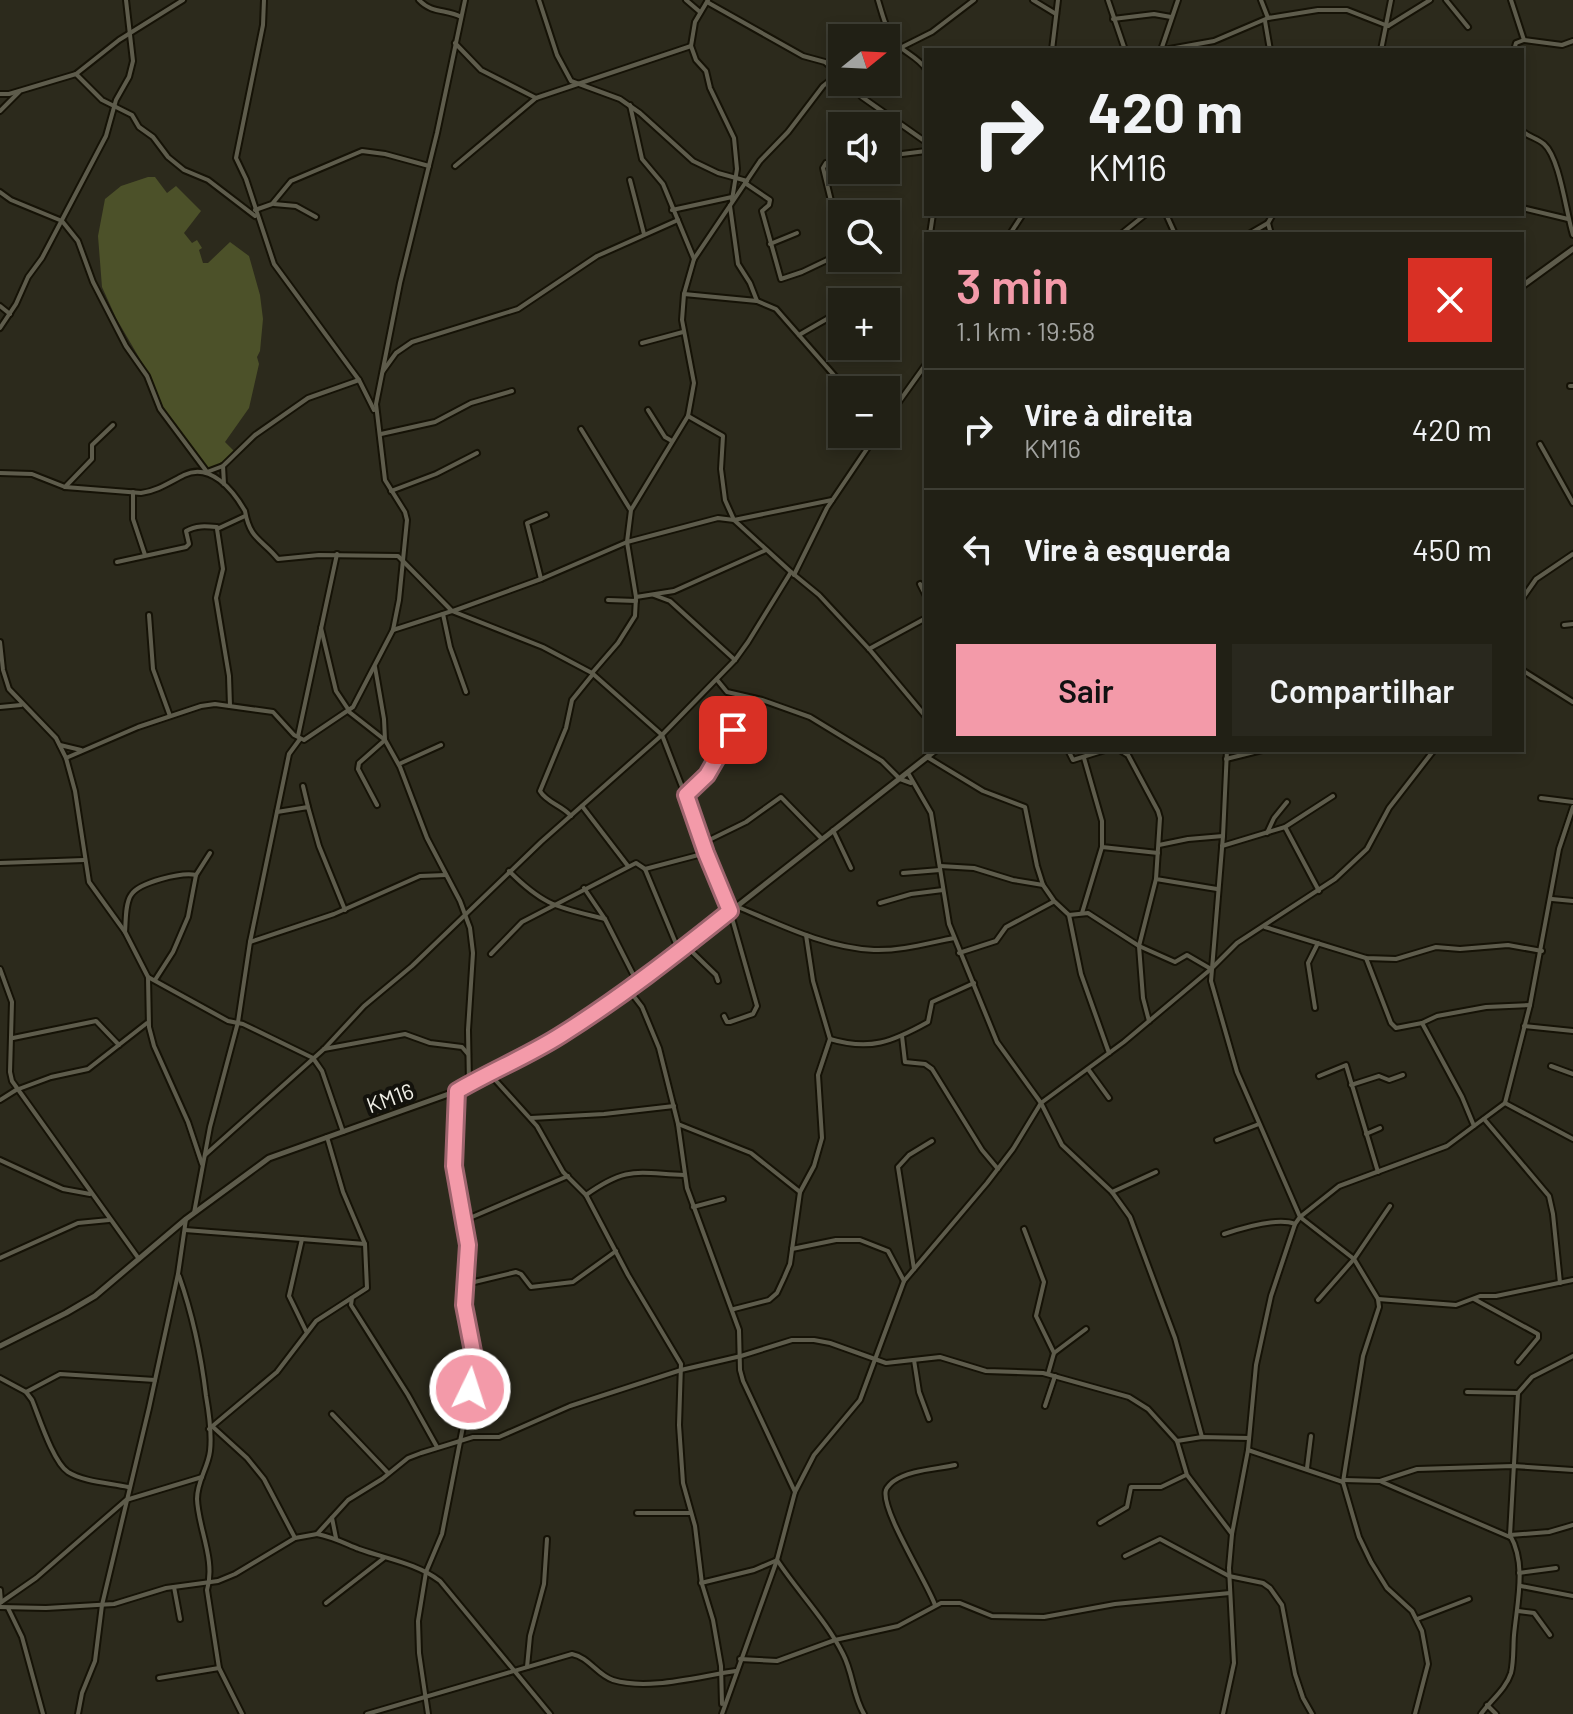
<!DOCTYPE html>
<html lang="pt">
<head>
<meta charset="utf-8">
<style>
	body { margin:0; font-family:Barlow,sans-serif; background:#29281e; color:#f1f3f6; height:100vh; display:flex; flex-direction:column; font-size:30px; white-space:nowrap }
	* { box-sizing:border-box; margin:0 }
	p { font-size:26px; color:#a2a3a0 }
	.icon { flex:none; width:44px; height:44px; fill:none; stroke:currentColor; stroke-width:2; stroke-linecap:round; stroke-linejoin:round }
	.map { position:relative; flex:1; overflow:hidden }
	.drawer { position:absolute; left:924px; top:232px; width:600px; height:520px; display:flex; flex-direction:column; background:#212015; border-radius:0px; box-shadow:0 4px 12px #0003,0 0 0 2px #3e3e34 }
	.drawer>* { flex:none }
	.banner { position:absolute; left:924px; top:48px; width:600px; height:168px; border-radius:0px; box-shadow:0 4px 12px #0003,0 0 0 2px #3e3e34; background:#212015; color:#f1f3f6; overflow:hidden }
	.needle { width:52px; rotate:72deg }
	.buttons { position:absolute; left:828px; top:24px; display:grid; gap:16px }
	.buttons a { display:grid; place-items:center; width:72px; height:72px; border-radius:0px; background:#212015; box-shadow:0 4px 12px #0003,0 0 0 2px #3e3e34; font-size:40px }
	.pin { position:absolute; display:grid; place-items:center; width:68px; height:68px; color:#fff; margin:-34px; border-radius:16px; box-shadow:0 4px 12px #0006 }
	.me { position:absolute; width:88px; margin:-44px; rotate:4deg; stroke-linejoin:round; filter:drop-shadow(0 0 6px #0008) }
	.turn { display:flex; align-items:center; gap:28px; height:168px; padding:0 32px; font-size:36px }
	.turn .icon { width:104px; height:104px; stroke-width:2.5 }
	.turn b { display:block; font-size:56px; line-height:68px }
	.round { display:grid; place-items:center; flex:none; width:84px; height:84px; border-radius:0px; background:#29281e }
	.headline { display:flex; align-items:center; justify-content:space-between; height:136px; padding:0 32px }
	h1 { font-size:48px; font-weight:600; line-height:60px; color:#f39aa9 }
	.button { display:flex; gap:16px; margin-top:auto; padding:16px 32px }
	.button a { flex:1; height:92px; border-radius:0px; background:#f39aa9; color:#111; font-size:32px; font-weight:600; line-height:92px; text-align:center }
	.button a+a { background:#29281e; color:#f1f3f6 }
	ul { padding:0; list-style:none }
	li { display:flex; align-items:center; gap:24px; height:120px; padding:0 32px; border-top:2px solid #3e3e34 }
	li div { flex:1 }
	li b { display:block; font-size:30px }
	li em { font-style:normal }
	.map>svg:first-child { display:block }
	.green { fill:#4c5129 }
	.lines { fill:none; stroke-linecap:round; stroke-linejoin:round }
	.minor-casing { stroke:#151206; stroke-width:8 }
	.tertiary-casing { stroke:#151206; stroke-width:9 }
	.minor { stroke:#5e5c4c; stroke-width:4 }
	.tertiary { stroke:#5e5c4c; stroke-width:5 }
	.route-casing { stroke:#9e646e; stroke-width:20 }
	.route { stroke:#f39aa9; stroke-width:14 }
	.labels { text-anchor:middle; stroke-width:8; stroke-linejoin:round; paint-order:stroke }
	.street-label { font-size:22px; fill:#f0efe6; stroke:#13120c }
</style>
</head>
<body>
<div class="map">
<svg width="1573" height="1714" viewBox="0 0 1573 1714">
	<rect width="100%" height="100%" fill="#2c2a1c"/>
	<!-- green -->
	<path class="green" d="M148 177H155L167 193 176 186 201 211 184 233 192 243 197 240 202 248 199 250 203 263H208L230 242 249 256 260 295 263 319 260 351 257 357 259 364 249 408 225 442 234 451C226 459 220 467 208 470L173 428 155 394 144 366 116 318 102 287 98 236 105 199 121 186Z"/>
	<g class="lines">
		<!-- minor casing -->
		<g class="minor-casing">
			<g id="minor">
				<path d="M264 0 263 25 236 158 246 179 274 264 359 380 374 410"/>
				<path d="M419 0C432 14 447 9 461 17"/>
				<path d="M539 0 557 55 571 81 620 99 640 113 693 161 718 173 747 181"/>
				<path d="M686 0 700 12"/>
				<path d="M708 0 695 22 691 46 696 60 706 71 710 88 734 138 737 169 732 200"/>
				<path d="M878 0C883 16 887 36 901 48 910 55 919 59 926 69"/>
				<path d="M1033 0 1056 14"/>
				<path d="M1108 0 1125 50"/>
				<path d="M1261 0 1268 18"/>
				<path d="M1446 0 1468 27"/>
				<path d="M1511 0 1524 40 1562 45 1573 41"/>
				<path d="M707 2 803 56 825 62 842 77"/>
				<path d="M1113 19 1154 14 1171 17"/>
				<path d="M1265 21 1270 50"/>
				<path d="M1388 26 1430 0"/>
				<path d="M455 43 481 70 536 98"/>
				<path d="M1052 50 1058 0"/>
				<path d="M1161 50 1178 0"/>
				<path d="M1164 50 1214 41 1268 18 1318 10H1347L1388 26"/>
				<path d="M1381 50 1391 0"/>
				<path d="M1514 50 1516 43 1524 40"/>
				<path d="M886 55 932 32 974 0"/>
				<path d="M76 74 102 100 132 115 139 127 153 137 168 157 184 170 208 180 255 216"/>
				<path d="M847 82 862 97 926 142"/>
				<path d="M0 94H9L76 74 119 40 183 0"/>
				<path d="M630 105 642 159 663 184 694 259"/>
				<path d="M0 111 19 92"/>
				<path d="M1522 131C1529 137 1537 138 1544 144 1560 158 1566 213 1573 235"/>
				<path d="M886 156 926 151"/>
				<path d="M842 161 826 163 823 168 842 246"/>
				<path d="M455 166 536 98 691 46"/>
				<path d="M630 180 644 234"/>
				<path d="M745 183 770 200 769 205 762 211 781 279 802 272 842 253"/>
				<path d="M0 192 11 200 62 221 78 241 93 282 126 346 147 376 160 409 207 472 223 466 255 435 308 398 359 380"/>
				<path d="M274 204 296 206 316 217"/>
				<path d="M730 206 738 264 750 283 757 301 776 309 847 390"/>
				<path d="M1522 208 1568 219"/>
				<path d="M255 210 272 204 291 181 362 151 385 154 429 166"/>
				<path d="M672 210 732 197"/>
				<path d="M1166 214 1175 234"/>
				<path d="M1268 223 1271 234"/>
				<path d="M930 234 933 214"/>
				<path d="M1010 234 1023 214"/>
				<path d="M1121 234 1146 214"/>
				<path d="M1249 234 1268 223 1273 214"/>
				<path d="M770 244 797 233"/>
				<path d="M684 294 757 301"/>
				<path d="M0 306 10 314"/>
				<path d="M0 328 16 304 28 277 42 258 106 136 116 100 129 77 133 61 126 0"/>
				<path d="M799 335 832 316"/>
				<path d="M642 343 683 332"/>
				<path d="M383 371 396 353 412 342 518 309 597 256 678 220"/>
				<path d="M1570 386H1573"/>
				<path d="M648 410 665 437 672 441"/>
				<path d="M688 416 723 436 721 469 725 500 734 520 791 572 819 595 870 650 926 717"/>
				<path d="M886 420 926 364"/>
				<path d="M581 429 630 509"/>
				<path d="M381 434 435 422 471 403 512 391"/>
				<path d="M1540 444 1573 503"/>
				<path d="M223 466 224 484"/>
				<path d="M0 473 32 474 65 487 141 493C157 491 170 482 184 475 210 462 233 490 245 511 250 540 262 539 278 559L319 555 398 556 452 611"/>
				<path d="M65 487 92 459V445L113 425"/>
				<path d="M391 491 436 474 477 453"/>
				<path d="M133 492V519L145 555"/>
				<path d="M117 562 186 547 189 544 186 531C196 525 206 526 217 527"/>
				<path d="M794 575 827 508 877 434"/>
				<path d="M541 579 527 523 546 515"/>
				<path d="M920 584 926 596"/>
				<path d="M636 597 674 591 766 550"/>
				<path d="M1522 599 1536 579 1573 554"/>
				<path d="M608 600 636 601"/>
				<path d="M453 611 541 579 627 542 718 518 734 520 832 500"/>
				<path d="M443 614 450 647 466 692"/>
				<path d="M149 615 153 669 170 716"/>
				<path d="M1564 625 1573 624"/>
				<path d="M321 628 336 691 348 709"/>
				<path d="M393 630 452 611 543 647 592 673 662 735 730 911 757 1006 753 1014 730 1022H727L724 1016"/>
				<path d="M0 642 3 670 9 689 56 738 66 758 75 791 89 882 125 932 148 977 149 1027 154 1046 188 1122 202 1164"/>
				<path d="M869 649 926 618"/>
				<path d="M735 660 748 642 791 572"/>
				<path d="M375 667 384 719 385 740 400 767 427 838 460 901 470 928 473 953 468 1030 469 1084"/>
				<path d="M1522 670 1573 702"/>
				<path d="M592 673 618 643 635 616 636 597 627 542 631 510 688 416 694 383 682 320 684 294 694 259 760 161 788 132 823 86 838 74"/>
				<path d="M718 681 727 692 762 700 810 717 882 761 900 779 911 783"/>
				<path d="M230 706 229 676 216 598 223 569 217 529 245 516"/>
				<path d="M0 707 21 705"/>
				<path d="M348 711 385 740 359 763 358 769 377 805"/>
				<path d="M298 736 337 554"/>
				<path d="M60 745 81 750"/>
				<path d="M1068 750 1073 760 1105 750"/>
				<path d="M1120 750 1128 755 1158 811 1160 818 1156 879 1217 889"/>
				<path d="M927 757 983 791 1025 807 1037 866 1043 885 1054 901 1069 915 1081 974 1109 1053"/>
				<path d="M66 758 138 727 201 706 215 704 273 712 294 735 304 740 353 707 393 630 399 600 407 520 405 512 385 480 376 404 400 283 437 133 465 0"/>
				<path d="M1084 758 1102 821V847L1158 853"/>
				<path d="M1226 759 1262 750"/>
				<path d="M399 764 441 745"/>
				<path d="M908 773 931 813 949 924 997 1042 1041 1103 1062 1145 1112 1192 1130 1217 1175 1338 1202 1437"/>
				<path d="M303 786 308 807"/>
				<path d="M686 795C716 766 730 731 755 699"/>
				<path d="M1541 798 1573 802"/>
				<path d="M582 806 628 866"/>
				<path d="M277 812 308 807 319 846 345 910"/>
				<path d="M571 816C562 805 547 803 540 791L566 728 572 700 593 674"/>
				<path d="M1285 827 1319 891"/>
				<path d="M833 830 851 868"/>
				<path d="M1267 833 1274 818 1287 802"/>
				<path d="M703 843 746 822 781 797 822 839"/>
				<path d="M1159 845 1188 839 1223 836"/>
				<path d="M1222 846 1285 827 1333 796"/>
				<path d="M0 863 84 860"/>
				<path d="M940 866 974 868 1013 880 1043 885"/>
				<path d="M645 869 706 853"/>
				<path d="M509 871C545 907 558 907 605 919"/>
				<path d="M903 873 940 870"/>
				<path d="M584 888 605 919 638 984"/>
				<path d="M1552 899 1573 901"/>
				<path d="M880 903 911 894 943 890"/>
				<path d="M738 907C781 925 827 948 874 950 901 951 928 943 954 938"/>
				<path d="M1082 913 1102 847"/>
				<path d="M1069 915 1088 913 1139 946 1175 962 1187 955 1211 969"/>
				<path d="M1265 927 1366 958 1396 959 1436 947 1460 949 1508 945 1542 951"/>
				<path d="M125 932C126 921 125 904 131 895 139 882 182 872 196 875"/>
				<path d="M250 942 334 914 420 876 446 875"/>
				<path d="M686 946 716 975 718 981"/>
				<path d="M959 953 996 941 1006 927 1053 902"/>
				<path d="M491 954 522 922 636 863 645 869 679 951"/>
				<path d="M1366 958 1391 1023 1396 1028 1422 1023 1437 1016 1486 1007 1530 1005"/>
				<path d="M0 969 12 1002 10 1072 12 1081 139 1259"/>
				<path d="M148 977 228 1021 243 1024 313 1058 322 1071 343 1132"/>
				<path d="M155 980 173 952 188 917 196 875 210 853"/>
				<path d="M629 990 642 1007 659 1048 678 1124 687 1188 739 1330 740 1370 743 1381 795 1492 777 1560 722 1714"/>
				<path d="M1315 1008 1308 963 1318 943"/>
				<path d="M1149 1021 1143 998 1139 946 1156 879"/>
				<path d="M1422 1023 1462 1097 1474 1126"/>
				<path d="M1524 1026 1573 1031"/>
				<path d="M902 1036 905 1062 925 1064 932 1069 982 1150 998 1169"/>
				<path d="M13 1038 96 1021 119 1045"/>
				<path d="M830 1039C870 1051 892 1042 928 1022L932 1002 974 983"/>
				<path d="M324 1049 405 1034 430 1043 462 1047 468 1054"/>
				<path d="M1551 1066 1573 1074"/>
				<path d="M1088 1069 1109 1098"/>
				<path d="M488 1072 537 1126 563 1172 586 1195 628 1275 681 1364 679 1425 683 1483 695 1526 702 1584 713 1620 721 1666 722 1704"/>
				<path d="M1319 1076 1346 1065 1378 1172"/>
				<path d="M1351 1085 1379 1076 1389 1080 1403 1075"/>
				<path d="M0 1100 16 1090 51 1077 88 1069 147 1023"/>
				<path d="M1505 1103 1573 1139"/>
				<path d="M531 1118 604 1114 674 1106"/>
				<path d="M1484 1119 1549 1196 1553 1214 1560 1283"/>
				<path d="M678 1124 751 1153 800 1192"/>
				<path d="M1366 1134 1380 1128"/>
				<path d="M1217 1140 1259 1124"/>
				<path d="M205 1155 324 1049 364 1006 412 966 541 842 662 735 735 660 670 601 654 595"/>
				<path d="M0 1160 63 1189 90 1194"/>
				<path d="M1112 1192 1156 1172"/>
				<path d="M586 1195C627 1166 636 1173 684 1175"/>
				<path d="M693 1207 723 1199"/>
				<path d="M194 1213 210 1127 238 1022 250 942 289 754 300 739"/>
				<path d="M465 1220 568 1176"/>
				<path d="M1024 1229 1044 1282 1036 1316 1054 1353 1048 1374"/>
				<path d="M185 1230 365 1244"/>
				<path d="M1224 1234C1242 1228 1278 1217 1295 1224"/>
				<path d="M302 1239 289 1296 306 1331"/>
				<path d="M792 1249 836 1240H860L888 1251 904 1281"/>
				<path d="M0 1258 78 1223 109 1220"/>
				<path d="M914 1269 898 1167 909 1155 932 1141"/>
				<path d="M179 1276C193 1316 201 1354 206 1396 209 1413 212 1434 210 1451 208 1468 197 1481 197 1499 198 1528 216 1560 207 1590L219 1668 242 1714"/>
				<path d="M466 1284 516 1272 521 1274 531 1287 573 1282 616 1251"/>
				<path d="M352 1298 351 1305 408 1395 437 1447"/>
				<path d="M1378 1299 1456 1305 1480 1296H1496L1573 1280"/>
				<path d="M1474 1299 1538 1334V1338L1518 1362"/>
				<path d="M1318 1300 1354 1259 1390 1206"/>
				<path d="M734 1309 769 1300 777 1293 784 1278 790 1264 800 1192 814 1166 822 1138 818 1075 830 1039 813 981 806 935"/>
				<path d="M1054 1353 1086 1329"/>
				<path d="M914 1360 919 1392 929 1419"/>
				<path d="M0 1378 26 1392 32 1400C39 1417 53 1462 68 1472 84 1482 110 1483 128 1487"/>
				<path d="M26 1392 60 1374 155 1380"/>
				<path d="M1467 1392 1518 1393"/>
				<path d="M1045 1406 1055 1376"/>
				<path d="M332 1414 388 1473"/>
				<path d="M213 1427 247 1458 264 1479 295 1538"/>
				<path d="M209 1429 277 1372 316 1321 367 1288 365 1244 343 1192 327 1137"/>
				<path d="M1177 1441 1202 1437 1249 1438"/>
				<path d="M1248 1450 1343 1482"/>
				<path d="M1307 1468 1311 1436"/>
				<path d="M1344 1480 1380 1481 1417 1469 1513 1466 1573 1470"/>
				<path d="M1382 1482 1510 1537"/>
				<path d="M795 1492 814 1455 860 1400 904 1281 987 1183 1013 1149 1041 1103 1124 1042 1211 969 1237 943 1335 879 1367 849 1389 808 1434 750"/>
				<path d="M637 1513H690"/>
				<path d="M332 1518 336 1538"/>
				<path d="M1100 1523 1127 1507 1131 1487H1161L1186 1475"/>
				<path d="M317 1534C333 1537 344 1543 359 1549 387 1559 416 1563 440 1581L550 1714"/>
				<path d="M1510 1535 1549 1532 1573 1525"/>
				<path d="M1125 1556 1160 1539 1229 1576 1263 1583 1270 1588 1282 1605 1295 1674 1303 1698 1312 1714"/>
				<path d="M777 1560C798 1592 826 1620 843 1654 853 1673 853 1696 864 1714"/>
				<path d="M1519 1573 1556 1568"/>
				<path d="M701 1583 754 1570 775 1561"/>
				<path d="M1521 1586 1573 1596"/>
				<path d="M174 1587 180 1619"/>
				<path d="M0 1590 1 1602"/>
				<path d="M0 1603 36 1578 126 1500 202 1477"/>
				<path d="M326 1603 384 1558"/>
				<path d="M935 1605C927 1582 880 1509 886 1490 887 1487 892 1482 894 1481 909 1470 937 1469 955 1465"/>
				<path d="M0 1607 46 1608 114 1604 166 1588 218 1581 235 1574 295 1538 317 1534 348 1500 382 1479 408 1458 421 1453 473 1437H499L570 1406 681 1370 741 1356 792 1340H814L830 1343 886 1363 940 1357 986 1371 1043 1373 1129 1397 1148 1409 1177 1441 1187 1475 1232 1534"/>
				<path d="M8 1608 22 1637 43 1714"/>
				<path d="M1518 1611 1534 1613 1550 1635"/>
				<path d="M1417 1619 1469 1599"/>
				<path d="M740 1659 777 1661 835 1640 898 1626 941 1603H960L992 1616 1044 1617 1115 1604 1230 1593"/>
				<path d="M527 1667 530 1636 544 1584 547 1539"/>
				<path d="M159 1678 219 1668"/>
				<path d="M1487 1705 1496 1714"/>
				<path d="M78 1714 82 1693 95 1661 102 1605 149 1408 178 1274 186 1219"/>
				<path d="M367 1714 572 1654C589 1657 597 1675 613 1680 649 1691 699 1676 736 1671"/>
				<path d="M428 1714 419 1653 418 1621 426 1572 442 1534 475 1365 464 1305 468 1245 454 1166 457 1091"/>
				<path d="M1223 1714 1234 1663 1229 1568 1232 1534 1248 1450 1256 1365 1271 1296 1295 1224 1300 1217 1237 1072 1211 981 1223 836 1227 750"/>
				<path d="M1415 1714 1428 1664 1422 1631 1412 1611 1387 1588 1371 1562 1359 1537 1343 1482 1363 1356 1379 1307 1378 1299 1354 1259 1300 1217 1339 1186 1447 1146 1505 1103 1530 1005 1559 849 1573 807"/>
				<path d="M1481 1714C1491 1700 1506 1689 1511 1673 1514 1661 1513 1647 1514 1635 1517 1602 1527 1565 1510 1535L1518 1393 1532 1377 1573 1356"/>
			</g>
		</g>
		<!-- tertiary casing -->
		<g class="tertiary-casing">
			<g id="tertiary">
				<path d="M1522 286 1573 249"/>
				<path d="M0 1346 66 1313 95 1296 186 1219 269 1158 457 1091 488 1072 559 1036 638 984 936 750"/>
			</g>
		</g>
		<!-- minor -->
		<use href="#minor" class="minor"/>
		<!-- tertiary -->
		<use href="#tertiary" class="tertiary"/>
	</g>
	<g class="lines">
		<!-- route casing -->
		<g class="route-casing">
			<path id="route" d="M470 1389 475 1362 464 1305 468 1245 454 1166 457 1091C491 1071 528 1056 561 1035 620 998 675 955 730 911L706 853 686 795 707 775 733 730"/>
		</g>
		<!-- route -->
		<use href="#route" class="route"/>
	</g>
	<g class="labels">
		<!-- street labels -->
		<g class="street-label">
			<text transform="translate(390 1098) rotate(-20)" y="8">KM16</text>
		</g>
	</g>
</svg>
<div class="buttons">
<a><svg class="needle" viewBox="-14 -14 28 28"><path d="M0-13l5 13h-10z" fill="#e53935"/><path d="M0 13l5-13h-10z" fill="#a2a3a0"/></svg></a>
<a><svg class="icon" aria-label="sound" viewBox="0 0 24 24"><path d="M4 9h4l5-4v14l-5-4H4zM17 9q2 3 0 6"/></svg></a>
<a><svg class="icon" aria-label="search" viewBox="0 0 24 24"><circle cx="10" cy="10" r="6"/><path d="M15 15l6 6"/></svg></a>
<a>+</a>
<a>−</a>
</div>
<div class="pin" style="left:733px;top:730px;background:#d93025"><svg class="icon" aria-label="arrive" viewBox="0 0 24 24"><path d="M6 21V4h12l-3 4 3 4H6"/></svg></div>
<svg class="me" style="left:470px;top:1389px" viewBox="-20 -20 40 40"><circle r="17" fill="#f39aa9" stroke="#fff" stroke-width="3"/><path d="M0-11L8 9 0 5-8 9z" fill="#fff"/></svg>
<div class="banner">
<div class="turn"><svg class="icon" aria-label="right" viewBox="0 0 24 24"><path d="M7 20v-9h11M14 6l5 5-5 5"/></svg><div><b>420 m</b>KM16</div></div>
</div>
<section class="drawer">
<div class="headline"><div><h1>3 min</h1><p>1.1 km · 19:58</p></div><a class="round" style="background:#d93025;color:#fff"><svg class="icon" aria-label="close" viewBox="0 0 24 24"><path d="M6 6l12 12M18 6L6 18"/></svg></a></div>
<ul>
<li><svg class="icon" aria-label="right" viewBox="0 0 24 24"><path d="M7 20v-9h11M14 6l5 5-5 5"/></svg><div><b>Vire à direita</b><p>KM16</p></div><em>420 m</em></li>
<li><svg class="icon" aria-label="left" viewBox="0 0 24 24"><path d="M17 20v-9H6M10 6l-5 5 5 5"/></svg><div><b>Vire à esquerda</b></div><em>450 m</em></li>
</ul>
<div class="button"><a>Sair</a><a>Compartilhar</a></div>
</section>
</div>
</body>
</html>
